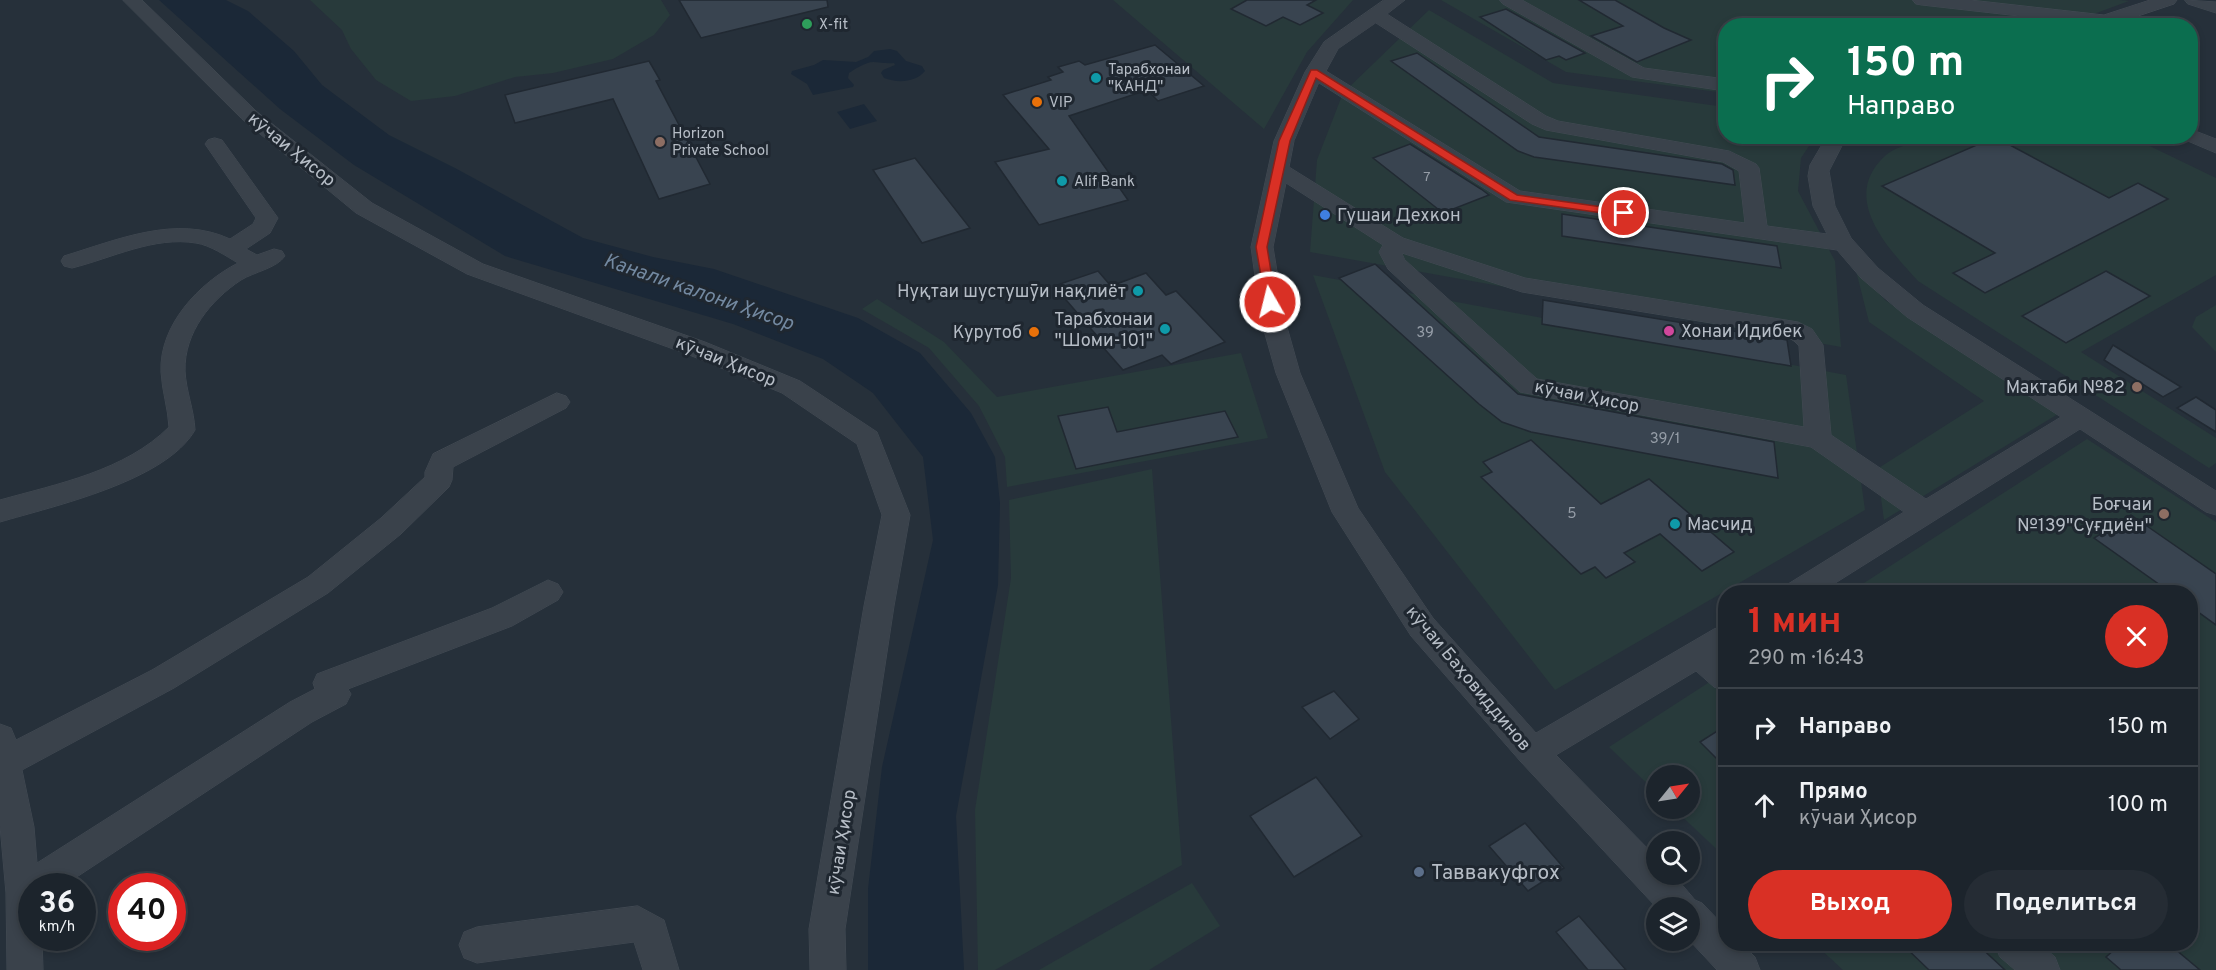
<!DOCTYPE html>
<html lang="ru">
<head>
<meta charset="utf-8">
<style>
	body { margin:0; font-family:Overpass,sans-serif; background:#252c34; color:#f1f3f6; height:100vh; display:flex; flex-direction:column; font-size:22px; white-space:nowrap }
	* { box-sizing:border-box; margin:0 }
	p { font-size:20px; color:#a0a4a9 }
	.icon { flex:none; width:33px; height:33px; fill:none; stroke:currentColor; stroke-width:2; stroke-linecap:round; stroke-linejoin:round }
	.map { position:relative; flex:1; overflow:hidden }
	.side { position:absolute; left:1718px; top:585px; width:480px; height:366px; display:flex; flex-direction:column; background:#1c242c; border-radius:24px; box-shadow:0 3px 9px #0003,0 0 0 2px #3a4148 }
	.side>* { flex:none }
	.guide { position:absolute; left:1718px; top:18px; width:480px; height:126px; border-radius:24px; box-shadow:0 3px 9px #0003,0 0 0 2px #3a4148; background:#0b6e4f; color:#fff; overflow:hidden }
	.needle { width:39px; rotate:60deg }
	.fabs { position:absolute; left:1646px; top:765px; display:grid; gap:12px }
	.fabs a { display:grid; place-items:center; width:54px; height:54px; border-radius:50%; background:#1c242c; box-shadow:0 3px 9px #0003,0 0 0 2px #3a4148; font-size:30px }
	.speed { position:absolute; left:18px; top:873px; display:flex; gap:12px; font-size:30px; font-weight:700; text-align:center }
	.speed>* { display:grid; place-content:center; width:78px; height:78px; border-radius:50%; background:#1c242c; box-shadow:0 3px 9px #0003,0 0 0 2px #3a4148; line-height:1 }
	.speed small { font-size:15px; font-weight:400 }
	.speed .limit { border:9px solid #d22; background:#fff; color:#111 }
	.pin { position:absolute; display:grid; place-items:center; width:51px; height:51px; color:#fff; margin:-26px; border:3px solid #fff; border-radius:50%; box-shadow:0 2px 6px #0007 }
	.me { position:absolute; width:66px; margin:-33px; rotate:352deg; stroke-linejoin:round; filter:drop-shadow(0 0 4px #0008) }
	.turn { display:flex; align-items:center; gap:21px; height:126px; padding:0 30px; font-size:27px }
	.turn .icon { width:78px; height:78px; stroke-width:2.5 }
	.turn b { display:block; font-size:42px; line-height:51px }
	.round { display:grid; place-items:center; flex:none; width:63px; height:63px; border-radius:32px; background:#252c34 }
	.summary { display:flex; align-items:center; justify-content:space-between; height:102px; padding:0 30px }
	h1 { font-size:36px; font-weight:700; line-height:45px; color:#d93025 }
	.cta { display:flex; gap:12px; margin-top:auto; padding:12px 30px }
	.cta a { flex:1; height:69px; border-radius:36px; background:#d93025; color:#fff; font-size:24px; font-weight:700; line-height:69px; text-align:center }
	.cta a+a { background:#252c34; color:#f1f3f6 }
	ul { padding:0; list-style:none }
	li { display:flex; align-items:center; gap:18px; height:78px; padding:0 30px; border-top:2px solid #3a4148 }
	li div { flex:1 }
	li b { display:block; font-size:22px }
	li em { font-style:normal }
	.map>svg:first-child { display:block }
	.green { fill:#283a3b }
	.water { fill:#1b2837 }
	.building { fill:#394450; stroke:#212932; stroke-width:1.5 }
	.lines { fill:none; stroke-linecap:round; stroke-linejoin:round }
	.minor-casing { stroke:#434b54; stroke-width:1 }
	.minor { fill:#3a424b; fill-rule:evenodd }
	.route { fill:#d93025; stroke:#8d1f18; stroke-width:1.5 }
	.leisure-dot { fill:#2e9e5b; stroke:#1f2730; stroke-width:2 }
	.culture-dot { fill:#0f9aa8; stroke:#1f2730; stroke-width:2 }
	.food-dot { fill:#e8710a; stroke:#1f2730; stroke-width:2 }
	.education-dot { fill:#8d6e63; stroke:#1f2730; stroke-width:2 }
	.shop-dot { fill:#3f7fe0; stroke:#1f2730; stroke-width:2 }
	.hotel-dot { fill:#d1479c; stroke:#1f2730; stroke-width:2 }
	.service-dot { fill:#5c6f8a; stroke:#1f2730; stroke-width:2 }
	.labels { text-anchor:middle; stroke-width:6; stroke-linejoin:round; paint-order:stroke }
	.far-number-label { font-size:14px; fill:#959da7 }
	.far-poi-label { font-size:15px; fill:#b6bdc6; stroke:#1f2730; text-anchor:start }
	.number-label { font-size:15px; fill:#959da7 }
	.street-label { font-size:18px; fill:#b6bdc6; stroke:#1f2730 }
	.poi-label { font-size:18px; fill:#b6bdc6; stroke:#1f2730; text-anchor:end }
	.water-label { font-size:20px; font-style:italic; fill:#7389a1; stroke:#1f2730 }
	.near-poi-label { font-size:21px; fill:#b6bdc6; stroke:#1f2730; text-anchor:start }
</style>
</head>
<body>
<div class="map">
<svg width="2216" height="970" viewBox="0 0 2216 970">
	<rect width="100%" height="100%" fill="#26303a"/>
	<!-- green -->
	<g class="green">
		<path d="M310 0H661L670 15 654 35 613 59 553 73 515 77 455 96 411 101 376 80 351 49 342 30Z"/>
		<path d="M1113 0H1353L1307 52 1264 129Z"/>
		<path d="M1441 0H2120L2129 1 2064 25 1725 26V93L1566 72Z"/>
		<path d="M1429 10 1553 83 1725 107V136L1815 137 1801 158 1798 191 1835 261 1841 347 1310 252 1317 160 1343 93Z"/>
		<path d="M1929 137H2131L2216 178V275L2081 352 2216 438V463L2209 468 1918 281C1887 247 1839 197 1886 155 1897 146 1917 142 1929 137Z"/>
		<path d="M1855 267 1885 300 2058 414 1884 520 1877 469 1984 401 1869 322Z"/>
		<path d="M1313 275 1846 375 1865 510 1555 690 1385 472Z"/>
		<path d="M877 299 944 342 997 397 1241 353 1268 438 1007 487 1005 457 979 406 929 348 862 309Z"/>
		<path d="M2216 305V352L2192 327 2196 317Z"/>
		<path d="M2087 439 2216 522V970H1843L1815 944H2190V592H1850Z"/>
		<path d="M1152 469 1182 865 995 970H978L975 810 1011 578 1009 500Z"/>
		<path d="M1725 672V857L1674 809 1689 808V776H1656V792L1609 747Z"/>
		<path d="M1192 883 1220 926 1149 970H1039Z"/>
	</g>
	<!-- water -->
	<g class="water">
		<path d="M159 0H226L248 11 294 51 322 85 389 135 455 168 583 238 653 257 714 269 858 318 920 353 971 413 995 457 1000 503 998 585 956 816 964 970H868V889L882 767 933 540 923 457 873 393 823 359 733 324 505 256 354 165 280 109Z"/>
		<path d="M890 49 897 51 906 61 922 66 925 71C915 83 897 83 884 78L881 73 883 70 895 65 894 63C886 64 880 62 873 62 866 62 855 69 849 73L848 78 854 85 853 87 813 95 807 84 791 74 792 71 814 65 823 60 856 62 868 57 874 51Z"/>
		<path d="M864 104 877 121 850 129 837 112Z"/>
	</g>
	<!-- building -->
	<g class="building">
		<path d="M679 0H827L828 7 701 38Z"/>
		<path d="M1247 0H1316L1307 5 1323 13 1300 25 1283 17 1266 26 1231 9Z"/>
		<path d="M1579 0H1615L1664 28 1691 40 1637 62 1591 36 1623 26Z"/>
		<path d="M1506 9 1585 53 1566 60 1559 56 1546 60 1480 17Z"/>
		<path d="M1155 45 1204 86 1158 101 1147 90 1069 116 1128 200 1039 225 995 162 1049 149 1003 95 1051 80 1048 77 1063 72 1058 67 1079 61 1085 65Z"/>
		<path d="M1417 53 1539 137 1722 164 1733 170 1735 185 1534 157 1518 151 1391 61Z"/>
		<path d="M649 61 660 80 656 81 710 184 659 199 613 99 515 123 505 95Z"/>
		<path d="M1995 137 2109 198 2138 183 2168 199 1985 293 1953 273 1995 253 1882 186Z"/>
		<path d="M1410 144 1481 189 1489 195 1443 213 1373 158Z"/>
		<path d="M915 158 970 228 922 243 873 170Z"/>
		<path d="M1562 214 1777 246 1781 268 1562 236Z"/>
		<path d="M1375 264 1518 394 1774 442 1778 478 1531 432 1502 422 1479 404 1339 278Z"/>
		<path d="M1098 271 1111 286 1146 273 1166 295 1176 291 1225 342 1171 364 1162 355 1123 370 1095 338 1098 337 1054 286Z"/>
		<path d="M2106 271 2150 296 2066 343 2022 316Z"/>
		<path d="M1543 300 1787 340 1791 366 1542 324Z"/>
		<path d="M2113 345 2181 387 2163 397 2104 360Z"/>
		<path d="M2196 397 2216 410V432L2177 408Z"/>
		<path d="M1108 407 1117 432 1225 411 1238 437 1076 469 1058 416Z"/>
		<path d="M1531 440 1601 504 1649 479 1734 552 1702 571 1660 534 1624 553 1635 562 1606 578 1595 567 1581 574 1481 477 1492 472 1483 462Z"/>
		<path d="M2131 515 2216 574V625L2190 606V592H2170L2094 538Z"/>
		<path d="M1334 691 1359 719 1330 739 1302 707Z"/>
		<path d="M1725 726V767L1700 742Z"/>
		<path d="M1316 777 1362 836 1294 877 1250 816Z"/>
		<path d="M1525 823 1564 868 1528 891 1489 846Z"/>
		<path d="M1579 916 1626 970H1588L1556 932Z"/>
		<path d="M1902 944H1977L2005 970H1929Z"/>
		<path d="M2121 944H2169L2200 970H2121L2106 957Z"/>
	</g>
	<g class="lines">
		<!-- minor casing -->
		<g class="minor-casing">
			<g id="minor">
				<path d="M123 0H142L256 111 372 203 483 264 705 342 800 381 877 432 910 515 894 606 845 929 846 970H810L809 929 864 606 882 515 857 444 782 393 687 354 467 274 356 213 242 119Z"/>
				<path d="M1384 0H1405L1387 14 1546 116 1558 121 1729 151 1756 164 1759 168 1767 226 1827 234 1813 206 1808 176 1810 165 1827 136H1847L1829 171 1835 206 1851 238 1878 268 1923 305 2216 491V515L2206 512 2080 429 1821 592H1784L1788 584 1904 512 1811 447 1520 392 1388 269 1379 252 1383 245 1286 183 1273 247 1285 320 1300 373 1358 508 1433 618 1536 733 1714 629 1725 625V653L1721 655 1725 659V691L1714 687 1696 671 1556 755 1656 857V874H1673L1695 900 1702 903 1725 927V944H1742L1755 957 1760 970H1717L1689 940V908H1657L1521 762 1411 636 1332 512 1276 373 1261 320 1251 247 1274 141 1305 72 1324 42ZM1376 23 1532 124 1546 130 1723 162 1739 171 1745 223 1520 191 1326 71 1338 49ZM1319 83 1506 202 1837 250 1861 278 1907 317 2061 417 1926 499 1831 435 1823 345 1812 329 1798 322 1525 278 1403 238 1289 167 1294 141ZM1402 253 1522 292 1784 335 1794 341 1799 346 1804 427 1537 379 1405 260Z"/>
				<path d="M1500 0H1522L1644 68 1725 79V91L1632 77 1503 4Z"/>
				<path d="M1913 0H1970L2104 15 2150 0H2177L2174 4 2108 26H2079L2081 23 1922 5 1916 4Z"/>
				<path d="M2185 0 2216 2V13L2188 4Z"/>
				<path d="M2190 129 2216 139V153L2183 139 2181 136H2190Z"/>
				<path d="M215 138 222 140 278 218 270 233 246 249 257 255 274 249 282 251 285 256C277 268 254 272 241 280 211 300 184 332 185 371 186 391 194 410 195 430 166 481 54 506 0 522V500C57 484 125 471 169 427 168 408 162 391 161 372 159 325 199 283 238 263 226 256 210 245 196 243 154 236 112 258 72 268L64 266 61 261 64 256C117 240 176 214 230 239L253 224 256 218 205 144 208 140Z"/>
				<path d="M557 393 566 396 570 402 566 408 453 467 452 480 449 487 401 534 328 593 174 688 22 770 34 827 37 863 290 702 315 689 313 683 317 674 492 608 548 580 558 584 563 592 558 600 512 626 348 689 351 694 346 704 312 722 63 886H32V938H42L43 970H7L6 893 0 826V724L11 728 16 740 152 670 308 577 381 518 425 477V472L433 454Z"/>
				<path d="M638 906 664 920 679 970H643L634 942 477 963 464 958 459 945 464 932 477 927Z"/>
				<path d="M1995 944H2040L2055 957 2060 970H2015L2000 957Z"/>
			</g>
		</g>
		<!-- minor -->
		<use href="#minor" class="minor"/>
	</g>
	<!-- route -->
	<path class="route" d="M1311 70H1317L1517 195 1624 210 1630 213 1624 216 1510 200 1316 78 1290 141 1267 247 1276 302 1274 305H1266L1256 247 1279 141Z"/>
	<!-- markers -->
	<circle class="leisure-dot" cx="807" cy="24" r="6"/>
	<g class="culture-dot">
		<circle cx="1096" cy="78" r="6"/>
		<circle cx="1062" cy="181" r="6"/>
		<circle cx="1138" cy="291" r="6"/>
		<circle cx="1165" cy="329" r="6"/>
		<circle cx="1675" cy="524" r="6"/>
	</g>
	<g class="food-dot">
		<circle cx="1037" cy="102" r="6"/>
		<circle cx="1034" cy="332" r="6"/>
	</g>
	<g class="education-dot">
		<circle cx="660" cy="142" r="6"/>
		<circle cx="2137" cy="387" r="6"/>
		<circle cx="2164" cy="514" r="6"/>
	</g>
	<circle class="shop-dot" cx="1325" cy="215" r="6"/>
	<circle class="hotel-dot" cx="1669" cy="331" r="6"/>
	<circle class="service-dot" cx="1419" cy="872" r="6"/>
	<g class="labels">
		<!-- far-number labels -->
		<g class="far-number-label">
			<text x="1427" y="181">7</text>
		</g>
		<!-- far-poi labels -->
		<g class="far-poi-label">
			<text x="819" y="29">X-fit</text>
			<text x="1108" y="74">Тарабхонаи<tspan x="1108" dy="17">"КАНД"</tspan></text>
			<text x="1049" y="107">VIP</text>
			<text x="672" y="138">Horizon<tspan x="672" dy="17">Private School</tspan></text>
			<text x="1074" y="186">Alif Bank</text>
		</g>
		<!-- number labels -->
		<g class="number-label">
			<text x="1425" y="337">39</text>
			<text x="1665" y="443">39/1</text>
			<text x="1572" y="518">5</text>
		</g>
		<!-- street labels -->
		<g class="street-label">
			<text transform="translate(292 149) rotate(39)" y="6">кӯчаи Ҳисор</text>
			<text transform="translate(726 361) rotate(22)" y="6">кӯчаи Ҳисор</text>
			<text transform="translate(1587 396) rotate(11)" y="6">кӯчаи Ҳисор</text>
			<text transform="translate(1469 678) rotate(50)" y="6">кӯчаи Баҳовиддинов</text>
			<text transform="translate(841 842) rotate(-81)" y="6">кӯчаи Ҳисор</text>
		</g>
		<!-- poi labels -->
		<g class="poi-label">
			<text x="1337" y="221" text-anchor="start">Гушаи Дехкон</text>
			<text x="1126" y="297">Нуқтаи шустушӯи нақлиёт</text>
			<text x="1153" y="325">Тарабхонаи<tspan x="1153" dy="21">"Шоми-101"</tspan></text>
			<text x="1681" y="337" text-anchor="start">Хонаи Идибек</text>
			<text x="1022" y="338">Курутоб</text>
			<text x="2125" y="393">Мактаби №82</text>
			<text x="2152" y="510">Боғчаи<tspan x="2152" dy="21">№139"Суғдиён"</tspan></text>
			<text x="1687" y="530" text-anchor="start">Масчид</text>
		</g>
		<!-- water labels -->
		<g class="water-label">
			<text transform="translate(699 291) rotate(19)" y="7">Канали калони Ҳисор</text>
		</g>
		<!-- near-poi labels -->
		<g class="near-poi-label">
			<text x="1431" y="879">Таввакуфгох</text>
		</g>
	</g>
</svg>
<div class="fabs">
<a><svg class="needle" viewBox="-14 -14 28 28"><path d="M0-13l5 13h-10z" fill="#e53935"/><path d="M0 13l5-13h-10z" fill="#a0a4a9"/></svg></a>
<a><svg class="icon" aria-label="search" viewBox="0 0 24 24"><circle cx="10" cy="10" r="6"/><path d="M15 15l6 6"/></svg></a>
<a><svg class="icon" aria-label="layers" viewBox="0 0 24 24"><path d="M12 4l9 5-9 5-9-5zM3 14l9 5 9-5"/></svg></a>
</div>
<div class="speed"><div>36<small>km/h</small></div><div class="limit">40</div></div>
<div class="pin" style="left:1624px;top:213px;background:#d93025"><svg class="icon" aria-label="arrive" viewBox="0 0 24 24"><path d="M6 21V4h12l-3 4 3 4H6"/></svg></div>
<svg class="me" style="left:1270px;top:302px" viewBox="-20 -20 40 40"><circle r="17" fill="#d93025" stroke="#fff" stroke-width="3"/><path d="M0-11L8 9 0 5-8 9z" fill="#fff"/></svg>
<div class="guide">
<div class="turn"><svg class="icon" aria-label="right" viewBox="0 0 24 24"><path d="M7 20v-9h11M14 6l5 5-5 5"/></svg><div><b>150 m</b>Направо</div></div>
</div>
<section class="side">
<div class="summary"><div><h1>1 мин</h1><p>290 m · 16:43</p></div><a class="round" style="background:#d93025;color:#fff"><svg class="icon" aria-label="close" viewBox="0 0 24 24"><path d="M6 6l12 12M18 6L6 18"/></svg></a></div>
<ul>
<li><svg class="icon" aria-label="right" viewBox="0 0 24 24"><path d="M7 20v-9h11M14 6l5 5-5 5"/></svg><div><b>Направо</b></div><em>150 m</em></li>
<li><svg class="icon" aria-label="ahead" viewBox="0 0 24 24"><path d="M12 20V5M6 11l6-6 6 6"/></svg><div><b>Прямо</b><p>кӯчаи Ҳисор</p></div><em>100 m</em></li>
</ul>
<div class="cta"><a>Выход</a><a>Поделиться</a></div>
</section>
</div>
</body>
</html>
